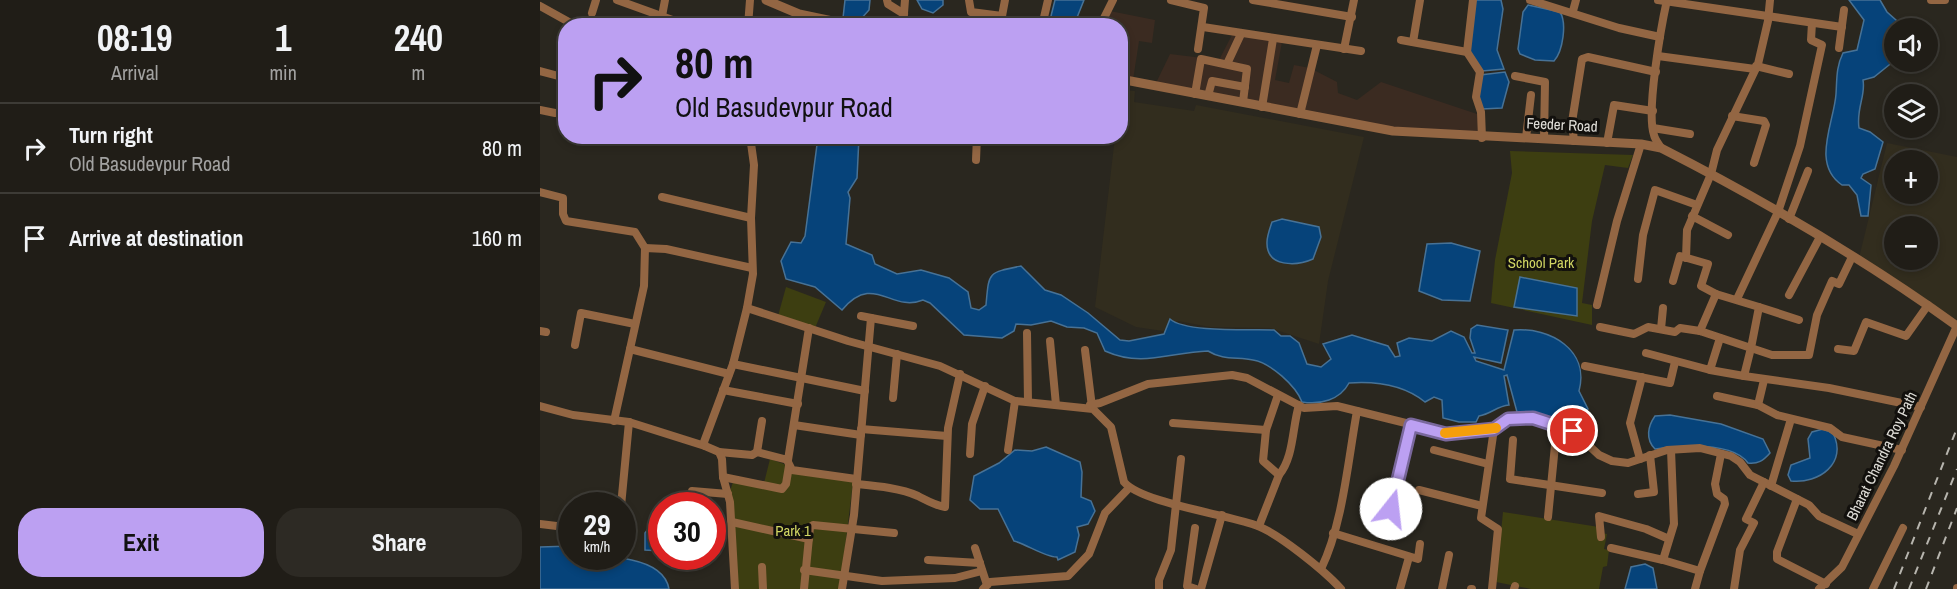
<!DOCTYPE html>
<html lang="en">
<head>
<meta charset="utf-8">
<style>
	body { margin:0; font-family:"Archivo Narrow",sans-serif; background:#2d2a24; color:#f1f3f6; height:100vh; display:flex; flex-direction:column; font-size:22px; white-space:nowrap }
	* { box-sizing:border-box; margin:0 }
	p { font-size:20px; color:#a2a2a1 }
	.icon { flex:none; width:33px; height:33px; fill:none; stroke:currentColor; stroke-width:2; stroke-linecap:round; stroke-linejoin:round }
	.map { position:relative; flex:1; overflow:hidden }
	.panel { display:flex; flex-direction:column; background:#201d17; width:540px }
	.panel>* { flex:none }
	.guide { position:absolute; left:18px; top:18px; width:570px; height:126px; border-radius:24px; box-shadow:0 3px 9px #0003,0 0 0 2px #3d3b36; background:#bca0f2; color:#111; overflow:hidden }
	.controls { position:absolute; left:1344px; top:18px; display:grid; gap:12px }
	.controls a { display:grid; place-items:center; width:54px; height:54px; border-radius:50%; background:#201d17; box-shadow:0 3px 9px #0003,0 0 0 2px #3d3b36; font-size:30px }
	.speed { position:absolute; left:18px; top:492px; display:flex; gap:12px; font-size:30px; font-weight:700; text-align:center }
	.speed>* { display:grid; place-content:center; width:78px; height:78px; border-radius:50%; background:#201d17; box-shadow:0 3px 9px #0003,0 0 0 2px #3d3b36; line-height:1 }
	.speed small { font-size:15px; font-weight:400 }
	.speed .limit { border:9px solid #d22; background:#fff; color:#111 }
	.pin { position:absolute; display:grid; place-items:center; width:51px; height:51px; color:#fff; margin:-26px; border:3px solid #fff; border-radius:50%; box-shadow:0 2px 6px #0007 }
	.me { position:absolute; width:66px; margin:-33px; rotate:16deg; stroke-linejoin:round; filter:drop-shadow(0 0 4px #0008) }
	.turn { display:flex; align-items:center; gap:21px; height:126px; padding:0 18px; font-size:27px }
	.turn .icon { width:78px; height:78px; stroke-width:2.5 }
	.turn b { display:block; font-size:42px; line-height:51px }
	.eta { display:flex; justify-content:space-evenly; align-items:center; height:102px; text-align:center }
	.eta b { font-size:36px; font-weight:700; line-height:42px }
	.button { display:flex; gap:12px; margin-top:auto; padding:12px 18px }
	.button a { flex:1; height:69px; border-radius:24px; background:#bca0f2; color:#111; font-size:24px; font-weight:700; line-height:69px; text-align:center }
	.button a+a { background:#2d2a24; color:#f1f3f6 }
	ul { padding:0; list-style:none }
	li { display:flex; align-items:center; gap:18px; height:90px; padding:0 18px; border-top:2px solid #3d3b36 }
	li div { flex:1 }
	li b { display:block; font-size:22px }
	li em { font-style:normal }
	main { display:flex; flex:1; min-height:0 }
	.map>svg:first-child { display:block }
	.commercial { fill:#3b2b21 }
	.built { fill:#322d1e; fill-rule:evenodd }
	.green { fill:#3d3e11 }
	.water { fill:#06437a; stroke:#477296; stroke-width:1.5 }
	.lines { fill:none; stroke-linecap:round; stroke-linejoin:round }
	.minor { stroke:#936643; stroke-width:8 }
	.tertiary { stroke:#936643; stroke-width:9 }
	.rail { stroke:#b7b5ae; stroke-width:2; stroke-dasharray:8 8; stroke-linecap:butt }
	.route-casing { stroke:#7a689d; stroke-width:15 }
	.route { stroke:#bca0f2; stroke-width:10 }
	.slow { stroke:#f59e0b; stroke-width:10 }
	.labels { text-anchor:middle; stroke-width:6; stroke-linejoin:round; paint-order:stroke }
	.street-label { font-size:15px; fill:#e0ded8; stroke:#12100d }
	.park-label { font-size:15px; fill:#d1d663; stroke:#12100d }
</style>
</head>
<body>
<main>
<section class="panel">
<div class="eta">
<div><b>08:19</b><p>Arrival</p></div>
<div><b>1</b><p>min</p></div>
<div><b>240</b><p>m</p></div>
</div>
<ul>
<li><svg class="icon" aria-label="right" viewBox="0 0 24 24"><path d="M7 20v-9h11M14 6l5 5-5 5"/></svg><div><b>Turn right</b><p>Old Basudevpur Road</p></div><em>80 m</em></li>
<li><svg class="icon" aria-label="arrive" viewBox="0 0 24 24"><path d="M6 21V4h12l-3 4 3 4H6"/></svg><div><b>Arrive at destination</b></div><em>160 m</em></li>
</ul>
<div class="button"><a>Exit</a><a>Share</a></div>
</section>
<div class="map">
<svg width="1417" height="589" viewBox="0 0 1417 589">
	<rect width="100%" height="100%" fill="#2a271f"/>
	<!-- commercial -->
	<g class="commercial">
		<path d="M570 11 615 20 612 43 599 41 593 80 581 77 580 26H562Z"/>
		<path d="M692 35 742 42 735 80 749 83 754 65 770 68 797 82 798 93 817 100 841 82 937 114 940 135 852 129 616 83 630 54 679 60Z"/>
	</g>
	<!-- built -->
	<g class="built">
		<path d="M581 90 595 91 594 102 654 111 656 105 824 137 788 281 779 344 730 328 670 327 638 321 623 331 596 327 555 307 575 137 580 136Z"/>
		<path d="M1347 143 1417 157V320L1319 258ZM1354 160H1388V194H1354ZM1354 226H1388V260H1354Z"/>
	</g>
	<!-- green -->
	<g class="green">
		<path d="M970 151 1093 155 1088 168 1065 165 1052 221 1042 303 1052 305V325L951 303 955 260 972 173Z"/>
		<path d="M246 287 286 302 275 328 238 316Z"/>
		<path d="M230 459 244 464 252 473 313 482 300 589H197L190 491 195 476 224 483Z"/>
		<path d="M963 512 1059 527 1061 533 1067 534 1064 549 1069 550 1067 566 1063 567 1059 589H991L956 582Z"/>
	</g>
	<!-- water -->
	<g class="water">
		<path d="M305 0H330L329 10 320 20 303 18Z"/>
		<path d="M377 0H403V5L393 13 382 9Z"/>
		<path d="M515 0H544L534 25H513L510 20Z"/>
		<path d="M935 0H961L963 9 957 50 964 69 942 71 928 50Z"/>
		<path d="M1309 0H1340L1347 12 1365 28H1354V61L1334 77 1323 80C1326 96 1316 108 1319 128L1330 132 1343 142 1335 169 1323 174 1321 178 1331 185 1328 216H1321L1317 195 1309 185H1302C1271 164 1294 123 1296 94 1297 79 1296 67 1303 53L1317 50 1324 20Z"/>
		<path d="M988 5 1020 12C1027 23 1023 51 1014 61L995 60 980 54 978 49 983 12Z"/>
		<path d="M965 72 969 82 962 108 942 109 938 95 940 75Z"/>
		<path d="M278 137H319L317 178 308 192 310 198 306 244 332 255 335 264 357 274 381 270 409 278 428 292 431 308 439 310 446 305C449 272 447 273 481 266L505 290 521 295 548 313 580 340 589 341 624 334 630 319C646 333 711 329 734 330L741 336H750L759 343 767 364 781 367 791 359 783 344 812 335 848 346 855 357 860 356 857 343 869 338 892 341 911 331 924 337 932 353H935L930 338 931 329 937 325 968 330 961 363 934 357 936 361 964 370 974 330C1010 327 1050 350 1039 391L1048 409 1038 423 977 412 967 375 964 376 969 405C957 406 951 414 939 416L936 422H919L903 418 902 400 894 397 885 402C864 385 837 381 809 383 800 400 780 405 762 402 756 386 731 363 713 360 697 357 682 360 668 351 630 352 603 368 565 351L557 333 544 328 527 327 511 321 491 325 476 324 474 331 462 338 424 335 390 303 383 300C351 313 334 272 302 310L275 287 246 279 241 261 251 242 261 243 265 236Z"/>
		<path d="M742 219 779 227 781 237 773 259C757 266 726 268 727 242 727 236 730 228 732 222Z"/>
		<path d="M911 243 940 251 930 301 902 300 879 291 887 244Z"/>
		<path d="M980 277 1037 288V316L974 307Z"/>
		<path d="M1130 415 1181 424 1223 439 1230 453C1223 461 1218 464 1208 463 1192 441 1139 446 1115 449 1105 439 1108 426 1115 416Z"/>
		<path d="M1283 429 1293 433C1308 463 1279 484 1251 481L1248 475 1251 465 1270 458 1268 439 1272 432Z"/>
		<path d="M506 447 540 462 542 472 541 497 551 501 555 511 548 524 537 527 539 535 535 552 518 560 517 557C507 558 486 544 474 541L458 509H440L430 500 434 476 459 463 475 450 492 451Z"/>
		<path d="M111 525H121V551L105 550V533Z"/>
		<path d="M31 546 32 556C60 556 123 554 129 589H0V547Z"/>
		<path d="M1105 564 1113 568 1117 589H1085L1091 567Z"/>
	</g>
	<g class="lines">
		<!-- minor -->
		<g class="minor">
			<path d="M77 0 138 22"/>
			<path d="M347 0 348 4 364 14"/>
			<path d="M429 0 431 12 462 16"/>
			<path d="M465 0 462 16 466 26"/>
			<path d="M631 0 664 8 658 49"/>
			<path d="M713 0 812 17"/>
			<path d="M990 0 1079 28 1120 37"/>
			<path d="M1118 0 1302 27"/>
			<path d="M1391 0H1405"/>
			<path d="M0 6 36 26"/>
			<path d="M1033 11 1036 0"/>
			<path d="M52 13 56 0"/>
			<path d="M122 16 125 0"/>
			<path d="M208 26 210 0"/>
			<path d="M363 26 365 0"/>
			<path d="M502 26 508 0"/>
			<path d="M560 26 573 0"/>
			<path d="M663 27 821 51"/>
			<path d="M861 40 927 52 940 72 936 97 941 112 942 138"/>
			<path d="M873 42 880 0"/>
			<path d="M1299 48 1304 10"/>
			<path d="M804 49 814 0"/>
			<path d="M927 52 933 0"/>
			<path d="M1118 56 1215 69"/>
			<path d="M687 64 701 34"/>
			<path d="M1216 66 1249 74"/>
			<path d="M0 71 26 78"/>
			<path d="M975 76 1005 82 1004 139"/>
			<path d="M655 94 661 59 707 69 703 102"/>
			<path d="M668 96 672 81 705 87"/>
			<path d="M722 107 733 39"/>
			<path d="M0 110 15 113"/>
			<path d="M760 114 777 45"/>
			<path d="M1192 116 1224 121 1226 125 1214 163"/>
			<path d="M1113 128 1150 134"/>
			<path d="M986 138 991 95"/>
			<path d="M1034 141 1032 122 1042 59 1048 57 1116 72"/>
			<path d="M1067 143 1074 105 1113 111"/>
			<path d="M1121 148C1119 144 1115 140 1114 135 1106 112 1121 27 1127 0"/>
			<path d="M436 160 437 136"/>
			<path d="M0 192 23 198V214L26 221 95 232 105 248"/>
			<path d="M122 197 211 218"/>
			<path d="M1152 216 1188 235"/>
			<path d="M1249 219 1268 171"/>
			<path d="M1146 258 1147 230 1171 174 1177 150 1218 64 1228 21 1230 0"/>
			<path d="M1098 279 1103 235 1115 190 1157 205"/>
			<path d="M1133 281 1140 256 1168 264 1161 286 1176 294 1219 307 1211 348 1232 355H1269L1277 315 1292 281 1299 284 1312 257"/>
			<path d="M1249 295 1280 237"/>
			<path d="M1197 299 1238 212 1260 146 1282 45 1271 40 1272 23"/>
			<path d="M1057 305 1077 221 1101 144"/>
			<path d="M1219 307 1259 320"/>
			<path d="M207 308 308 341 400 366 475 401 553 409 571 427 584 482C602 503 685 514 715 525 737 532 786 572 801 589"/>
			<path d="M321 316 373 326"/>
			<path d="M1060 327 1094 334 1108 327 1135 332 1140 328 1160 331 1211 348 1204 376 1289 388 1381 407"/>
			<path d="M1121 329 1123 308"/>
			<path d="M0 331 6 332"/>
			<path d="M1160 331 1176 294"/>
			<path d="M487 333 488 402"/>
			<path d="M510 341 516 405"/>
			<path d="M35 345 41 313 95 324"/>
			<path d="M90 349 189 374"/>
			<path d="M1298 349 1314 351 1326 322 1366 336 1388 305"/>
			<path d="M545 350 552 407"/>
			<path d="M1106 353 1170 370 1180 338"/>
			<path d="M193 364 325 391"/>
			<path d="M1045 366 1130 383 1135 362"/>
			<path d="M1170 370 1204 376"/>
			<path d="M183 390 258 404"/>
			<path d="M1177 396 1218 405 1237 415 1290 428 1302 437 1362 450"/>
			<path d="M353 398 357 354"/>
			<path d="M550 405 560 403 608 384 692 375 707 378 764 408 797 406 906 433 954 429 968 419 993 418 1033 431 1059 455 1072 461 1088 463 1127 450 1160 448 1191 456 1200 462 1210 475 1269 505 1279 516 1318 534"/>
			<path d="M1218 405 1224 380"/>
			<path d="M0 406 33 415 89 422 165 446"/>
			<path d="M74 421 104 286 105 248 126 249 212 268"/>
			<path d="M633 423 726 430"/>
			<path d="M254 425 321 435"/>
			<path d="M321 429 407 436"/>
			<path d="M973 440 970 479 1062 493"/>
			<path d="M468 450 475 401"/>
			<path d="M894 450 948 464"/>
			<path d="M1131 450 1134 524 1123 560 1160 571 1155 589"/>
			<path d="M179 452 212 455 217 452 248 460 269 328"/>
			<path d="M217 452 222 421"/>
			<path d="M430 454 432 424 445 386"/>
			<path d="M1100 459 1090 423 1102 377"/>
			<path d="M248 462 252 470 316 479"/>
			<path d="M739 475C754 457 752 428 759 405"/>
			<path d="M183 477 242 489 246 484 249 466"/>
			<path d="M316 484C336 486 360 488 378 496 388 501 394 505 405 507L408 428 420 374"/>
			<path d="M1231 486 1251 419"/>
			<path d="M879 490 942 506"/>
			<path d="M152 491 188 494"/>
			<path d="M1098 494 1114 492 1110 455"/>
			<path d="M1257 499 1237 552V559L1286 584"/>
			<path d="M81 506 89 422"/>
			<path d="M1008 517 1017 425"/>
			<path d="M192 522 269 539"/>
			<path d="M0 524 25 527 26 539"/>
			<path d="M845 525 856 492 871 425"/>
			<path d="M719 526 739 475 723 461 726 430 738 395"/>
			<path d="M655 528 647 586 656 589"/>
			<path d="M793 533 878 559 880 544"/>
			<path d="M1061 537 1059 516 1106 529 1129 539"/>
			<path d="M435 548 447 585"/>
			<path d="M1071 548 1123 560"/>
			<path d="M388 560 440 563"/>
			<path d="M222 567 223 589"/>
			<path d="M781 569C803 524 808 460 817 411"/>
			<path d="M264 570 342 581 415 578 442 571"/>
			<path d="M1160 571 1185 504 1184 499 1177 494 1175 484 1181 454"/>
			<path d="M195 589 190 502 183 477 182 459 179 452 165 446 164 442 193 364 207 308 213 274 211 218 214 165 210 136"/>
			<path d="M264 589 270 527 273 525 354 533"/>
			<path d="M302 589 314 515 331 318"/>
			<path d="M443 589 450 582 528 576 549 554 565 513 589 488"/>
			<path d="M619 589V580L631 550 641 459"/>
			<path d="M661 589 682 515"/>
			<path d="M860 589 869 557"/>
			<path d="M902 589 909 555"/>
			<path d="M931 589H932"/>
			<path d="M952 589 958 529 941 518 954 429"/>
			<path d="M974 589 975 586"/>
			<path d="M1194 589 1200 550 1214 523 1206 519 1224 482"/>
			<path d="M1279 589 1302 567 1354 466 1417 326"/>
			<path d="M1333 589 1363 528"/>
			<path d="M1417 589V588"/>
		</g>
		<!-- tertiary -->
		<g class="tertiary">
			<path d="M226 0 259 14 316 26"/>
			<path d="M580 79 853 131 1101 144 1121 148C1223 200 1324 259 1417 326"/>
		</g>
		<!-- rail -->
		<g class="rail">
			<path d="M1354 589 1417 428"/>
			<path d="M1369 589 1417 469"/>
			<path d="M1386 589 1417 508"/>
		</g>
	</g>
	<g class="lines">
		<!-- route casing -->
		<g class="route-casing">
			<path id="route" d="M851 509 871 425 906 434 954 429 968 419 993 418 1033 431"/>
		</g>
		<!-- route -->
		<use href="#route" class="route"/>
		<!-- slow -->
		<path class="slow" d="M905 433 956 428"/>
	</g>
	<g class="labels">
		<!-- street labels -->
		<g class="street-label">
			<text transform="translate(1022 125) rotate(3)" y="5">Feeder Road</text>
			<text transform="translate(1342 456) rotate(-64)" y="5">Bharat Chandra Roy Path</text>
		</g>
		<!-- park labels -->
		<g class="park-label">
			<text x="1001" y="268">School Park</text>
			<text x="253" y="536">Park 1</text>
		</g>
	</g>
</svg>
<div class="controls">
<a><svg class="icon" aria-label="sound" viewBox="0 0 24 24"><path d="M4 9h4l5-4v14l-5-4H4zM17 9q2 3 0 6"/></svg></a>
<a><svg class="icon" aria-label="layers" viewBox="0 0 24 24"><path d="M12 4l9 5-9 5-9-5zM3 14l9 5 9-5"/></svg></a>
<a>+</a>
<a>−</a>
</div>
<div class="speed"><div>29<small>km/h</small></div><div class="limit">30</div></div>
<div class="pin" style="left:1033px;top:431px;background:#d93025"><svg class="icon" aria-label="arrive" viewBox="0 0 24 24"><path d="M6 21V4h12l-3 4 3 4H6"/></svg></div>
<svg class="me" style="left:851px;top:509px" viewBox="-20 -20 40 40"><circle r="19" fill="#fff"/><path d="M0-13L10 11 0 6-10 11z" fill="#bca0f2"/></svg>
<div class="guide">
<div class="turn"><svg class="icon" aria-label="right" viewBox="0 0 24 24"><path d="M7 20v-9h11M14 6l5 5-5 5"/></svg><div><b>80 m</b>Old Basudevpur Road</div></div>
</div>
</div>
</main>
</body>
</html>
